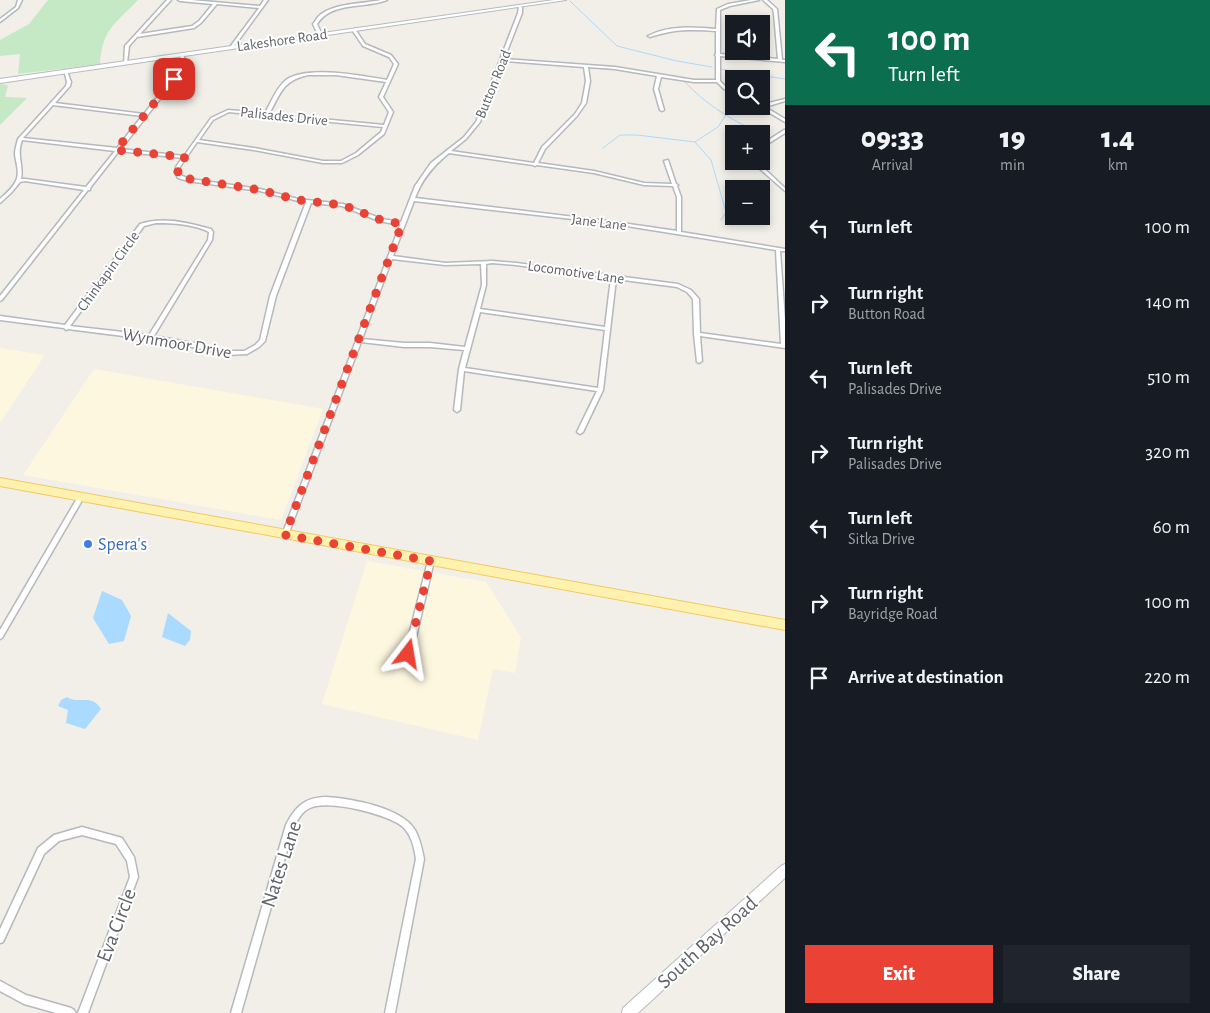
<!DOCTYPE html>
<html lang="en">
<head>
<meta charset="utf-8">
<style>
	body { margin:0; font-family:"Alegreya Sans",sans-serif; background:#20242c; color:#f1f3f6; height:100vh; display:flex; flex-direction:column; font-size:19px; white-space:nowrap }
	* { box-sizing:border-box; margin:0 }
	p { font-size:16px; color:#9ea1a6 }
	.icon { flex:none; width:28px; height:28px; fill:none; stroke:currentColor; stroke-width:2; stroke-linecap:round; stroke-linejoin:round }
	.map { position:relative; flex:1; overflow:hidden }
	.panel { display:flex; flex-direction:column; background:#171b24; width:425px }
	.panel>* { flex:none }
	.top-card { background:#0b6e4f; color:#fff; overflow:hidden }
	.tools { position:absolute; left:725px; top:15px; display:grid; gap:10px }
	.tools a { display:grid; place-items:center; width:45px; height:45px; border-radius:0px; background:#171b24; box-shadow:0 2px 8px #0003; font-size:25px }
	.pin { position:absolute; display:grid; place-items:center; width:42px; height:42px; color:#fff; margin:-21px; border-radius:10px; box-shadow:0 2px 8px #0006 }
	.me { position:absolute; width:55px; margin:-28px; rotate:14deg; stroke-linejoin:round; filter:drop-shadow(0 0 4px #0008) }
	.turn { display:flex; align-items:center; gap:18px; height:105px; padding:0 20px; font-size:22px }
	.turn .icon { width:65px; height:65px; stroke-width:2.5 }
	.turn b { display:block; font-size:35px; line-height:42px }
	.eta { display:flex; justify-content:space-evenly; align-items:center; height:85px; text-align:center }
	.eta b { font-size:30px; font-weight:800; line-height:35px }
	.cta { display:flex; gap:10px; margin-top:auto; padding:10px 20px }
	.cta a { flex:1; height:58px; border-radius:0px; background:#ea4335; color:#fff; font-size:20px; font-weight:800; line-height:58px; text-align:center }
	.cta a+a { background:#20242c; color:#f1f3f6 }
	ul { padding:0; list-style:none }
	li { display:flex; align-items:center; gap:15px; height:75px; padding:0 20px }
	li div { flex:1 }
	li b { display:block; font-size:19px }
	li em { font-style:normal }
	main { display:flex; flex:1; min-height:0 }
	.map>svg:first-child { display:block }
	.commercial { fill:#fef7e0 }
	.green { fill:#c5e8c5 }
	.water { fill:#aadaff }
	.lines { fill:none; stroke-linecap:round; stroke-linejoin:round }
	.stream { stroke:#aadaff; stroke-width:1 }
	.street-casing { stroke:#b5b8bc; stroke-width:3 }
	.secondary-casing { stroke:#b6babf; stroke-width:2 }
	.primary-casing { stroke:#f2c960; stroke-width:2 }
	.street { fill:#fff; fill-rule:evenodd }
	.secondary { fill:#fff; fill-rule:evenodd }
	.primary { fill:#fff2af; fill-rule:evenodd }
	.route { stroke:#ea4335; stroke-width:9; stroke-dasharray:0 16.2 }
	.shop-dot { fill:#3f7fe0; stroke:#fff; stroke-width:2 }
	.labels { text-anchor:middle; stroke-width:4; stroke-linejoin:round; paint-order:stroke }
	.far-street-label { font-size:15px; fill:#5f6368; stroke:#fff }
	.street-label { font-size:18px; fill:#5f6368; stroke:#fff }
	.shop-label { font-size:18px; fill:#366cbe; stroke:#fff; text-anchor:start }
	.near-street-label { font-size:21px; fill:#5f6368; stroke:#fff }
</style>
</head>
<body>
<main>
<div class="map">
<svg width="785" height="1013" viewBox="0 0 785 1013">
	<rect width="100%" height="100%" fill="#f1efe8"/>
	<!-- commercial -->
	<g class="commercial">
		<path d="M0 348 45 355 0 423Z"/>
		<path d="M94 369 323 409 281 520 23 475Z"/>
		<path d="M367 561 486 582 521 637 515 673 493 669 478 740 322 704Z"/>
	</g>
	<!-- green -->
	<g class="green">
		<path d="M48 0H138C116 23 102 29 100 64L18 74 20 54 0 56V40L29 24Z"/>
		<path d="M0 84 8 85 5 97 27 98 0 125Z"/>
	</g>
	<!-- water -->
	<g class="water">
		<path d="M102 591 122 600 131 616 124 641 109 644 93 618Z"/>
		<path d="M168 613 191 631 190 640 185 646 162 637Z"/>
		<path d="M67 697C78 705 92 693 101 709L85 729 66 723 68 710 58 706 61 700Z"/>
	</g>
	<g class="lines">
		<!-- stream -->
		<g class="stream">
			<path d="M570 1 617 46 677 61 712 67"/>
			<path d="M720 69 785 79"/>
			<path d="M685 82C706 105 732 120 761 134"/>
			<path d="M695 142 718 127 726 115"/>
			<path d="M603 148 620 135H637L695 142 711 160 726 212 721 220"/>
		</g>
		<!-- street casing -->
		<g class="street-casing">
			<g id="street">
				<path d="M18 0H22L18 8 0 22V19L16 7Z"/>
				<path d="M167 0H171L140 34 192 26 199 21 213 4 180 1 178 0H191L260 6 264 0H268L233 48 230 47 259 8 217 4 201 23 194 28 137 37 129 46 127 63 124 64 125 46Z"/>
				<path d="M381 0H387C364 9 332 1 317 24L322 35 320 36 318 35 313 24C315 22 316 19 318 17 331 3 363 4 381 0Z"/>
				<path d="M751 0H759L730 6 720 10V54L778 59 774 14 773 9 763 0H767L777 9 782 60H785V62L720 56V81L726 87 734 91V94L724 89 717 82H694L661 77 658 89 664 110 662 111 660 110 654 89 657 76 615 69 588 67 590 81 586 103 577 116 545 149 538 163 594 171 644 183 672 184 664 161 668 160 676 184 678 185 677 186 681 197V232L785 249V251H780L785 320V348L700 336 702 361 699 363 697 362 694 334 693 299 687 292 677 287 616 279 603 390 583 432 580 434 577 432 597 391 464 371 460 410 457 412 454 410 459 369 464 350 430 347H404L361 342 288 535 287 537H283L282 535 400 225 379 221 342 206 311 203 276 296 265 341 259 347 247 354 227 355 171 342 68 329 66 330 64 328 0 320V316L65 325 140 224C163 216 188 223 211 229L213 232 212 240 154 336 199 344 227 351H244L255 345 260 340 270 296 306 202 298 201 260 191 188 181 178 178 175 172 176 167 182 158 119 151 90 188V190H88L2 300 0 301V296L84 190 25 181 20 182 11 193 0 203V199C5 194 12 189 16 181 20 172 16 164 15 154 15 149 17 143 18 139L66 86 67 82 64 70 67 71 71 82 70 86 55 103 144 114 181 67 182 63 180 55 183 54 186 63 185 67 121 149 184 156 211 118 228 110 265 113C271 103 276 88 286 80 308 65 362 76 387 80L394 64 389 57 363 46 352 30 355 29 365 44 391 55 398 64 383 97 393 112 384 134 358 155 342 163H323L254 150 197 142 180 167 179 172 182 176 191 179 260 189 298 199 343 204 382 219 401 222 415 186 431 163 464 137 476 122 518 13 519 6 522 7V13L504 59 615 67 694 80H716V56L715 55 716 54V31C691 29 674 29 650 37L648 36C668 25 694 27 716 29L717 9 728 4ZM503 61 584 67 586 81 582 103 575 114 542 147 534 163 451 151 466 139 480 122ZM308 75H336L386 82 379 97 389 112 384 125 269 114C281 93 282 81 308 75ZM53 105 142 116 117 148 23 138ZM229 112 383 127 381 132 356 153 341 161H323L254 148 199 140 213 120ZM22 140 115 151 86 187 25 179H21C24 165 16 156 22 140ZM449 153 533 165 535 166 537 165 594 173 644 185 673 186 677 197V231L608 221 415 198C422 179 433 166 449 153ZM414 201 608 223 776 250 781 344 700 333 699 299 691 290 678 284 516 263 492 261 445 263 393 256ZM156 223C173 223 194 224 209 232L208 240 149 335 70 326 144 226ZM392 259 445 265 481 264 482 285 465 347 430 343H404L362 339ZM492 263 516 265 611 278 605 327 480 309 486 285V264ZM480 312 605 330 598 388 465 368Z"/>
				<path d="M785 99V101L765 107 785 119V122L758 106H761V105Z"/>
				<path d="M784 130H785V133L761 148V145Z"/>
				<path d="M751 161H756L785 188V191Z"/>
				<path d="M79 495H83L84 497 2 638 0 639V630Z"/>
				<path d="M431 558 433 559 434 561 412 654 411 656 408 657 405 656 404 654 428 561 429 559Z"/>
				<path d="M327 797C352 799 401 807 415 830 420 839 422 849 424 859L395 1013H385L416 859C414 847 412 836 403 827 389 814 326 799 310 808 301 812 297 821 293 829L241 1013H231L286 825C295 807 305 797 327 797Z"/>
				<path d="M82 827 122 838 134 857 138 877 88 1013H78L130 877 127 861 116 844 82 835 59 841 44 854 3 942 0 943V929L38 848 54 835Z"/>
				<path d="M0 981 26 995 71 1008 74 1010 76 1013H56L24 1004 0 991Z"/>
			</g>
		</g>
		<!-- secondary casing -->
		<g class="secondary-casing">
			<g id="secondary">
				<path d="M554 0H566L0 83V79Z"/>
				<path d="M785 864V878L638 1013H622L623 1008 781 866Z"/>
			</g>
		</g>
		<!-- primary casing -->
		<g class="primary-casing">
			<path id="primary" d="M0 478 785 620V630L0 486Z"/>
		</g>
		<!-- street -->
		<use href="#street" class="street"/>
		<!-- secondary -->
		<use href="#secondary" class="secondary"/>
		<!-- primary -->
		<use href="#primary" class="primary"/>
	</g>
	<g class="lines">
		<!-- route -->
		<path class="route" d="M174 79 116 150 185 157 178 166V175L183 178 260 190 298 200 343 205 381 220 402 224 285 535 431 561 408 654"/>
	</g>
	<!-- markers -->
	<circle class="shop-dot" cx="88" cy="544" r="5"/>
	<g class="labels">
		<!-- far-street labels -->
		<g class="far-street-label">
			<text transform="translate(282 40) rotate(-8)" y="5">Lakeshore Road</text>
			<text transform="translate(493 84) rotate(-68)" y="5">Button Road</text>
			<text transform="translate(284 116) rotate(6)" y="5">Palisades Drive</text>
			<text transform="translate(599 222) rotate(7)" y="5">Jane Lane</text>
			<text transform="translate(108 271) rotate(-54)" y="5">Chinkapin Circle</text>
			<text transform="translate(576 272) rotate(8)" y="5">Locomotive Lane</text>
		</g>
		<!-- street labels -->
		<g class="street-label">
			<text transform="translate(177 343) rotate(10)" y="6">Wynmoor Drive</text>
		</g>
		<!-- shop labels -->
		<g class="shop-label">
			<text x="98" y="550">Spera's</text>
		</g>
		<!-- near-street labels -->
		<g class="near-street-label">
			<text transform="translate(281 864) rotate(-72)" y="7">Nates Lane</text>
			<text transform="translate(116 925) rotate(-69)" y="7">Eva Circle</text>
			<text transform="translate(707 942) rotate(-42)" y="7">South Bay Road</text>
		</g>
	</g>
</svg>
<div class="tools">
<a><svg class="icon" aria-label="sound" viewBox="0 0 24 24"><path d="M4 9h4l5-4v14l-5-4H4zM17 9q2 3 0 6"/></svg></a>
<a><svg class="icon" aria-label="search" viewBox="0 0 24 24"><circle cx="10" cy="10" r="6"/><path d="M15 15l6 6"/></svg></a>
<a>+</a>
<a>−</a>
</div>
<div class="pin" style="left:174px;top:79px;background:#d93025"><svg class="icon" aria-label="arrive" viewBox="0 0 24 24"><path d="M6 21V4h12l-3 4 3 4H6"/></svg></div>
<svg class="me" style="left:408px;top:654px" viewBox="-20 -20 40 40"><path d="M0-17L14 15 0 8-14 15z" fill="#ea4335" stroke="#fff" stroke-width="4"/></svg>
</div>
<section class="panel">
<div class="top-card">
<div class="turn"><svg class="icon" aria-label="left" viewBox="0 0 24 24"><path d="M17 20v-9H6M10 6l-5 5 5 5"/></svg><div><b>100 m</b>Turn left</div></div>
</div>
<div class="eta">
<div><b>09:33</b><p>Arrival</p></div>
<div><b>19</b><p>min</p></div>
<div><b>1.4</b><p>km</p></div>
</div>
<ul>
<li><svg class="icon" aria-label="left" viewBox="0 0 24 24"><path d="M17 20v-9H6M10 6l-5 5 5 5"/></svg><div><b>Turn left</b></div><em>100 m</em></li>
<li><svg class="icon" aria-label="right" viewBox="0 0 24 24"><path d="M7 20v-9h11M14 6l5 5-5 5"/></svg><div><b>Turn right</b><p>Button Road</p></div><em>140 m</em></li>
<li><svg class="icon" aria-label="left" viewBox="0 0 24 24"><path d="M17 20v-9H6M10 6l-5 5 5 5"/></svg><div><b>Turn left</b><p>Palisades Drive</p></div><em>510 m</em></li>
<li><svg class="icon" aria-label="right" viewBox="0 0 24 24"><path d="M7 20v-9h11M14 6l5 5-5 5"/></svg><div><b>Turn right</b><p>Palisades Drive</p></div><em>320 m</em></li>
<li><svg class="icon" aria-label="left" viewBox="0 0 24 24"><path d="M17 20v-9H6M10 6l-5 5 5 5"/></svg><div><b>Turn left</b><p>Sitka Drive</p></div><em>60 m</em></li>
<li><svg class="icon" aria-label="right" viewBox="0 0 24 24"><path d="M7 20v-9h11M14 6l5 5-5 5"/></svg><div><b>Turn right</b><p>Bayridge Road</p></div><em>100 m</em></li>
<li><svg class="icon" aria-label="arrive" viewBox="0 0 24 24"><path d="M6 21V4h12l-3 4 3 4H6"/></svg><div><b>Arrive at destination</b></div><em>220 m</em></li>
</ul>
<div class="cta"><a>Exit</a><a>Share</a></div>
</section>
</main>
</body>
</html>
